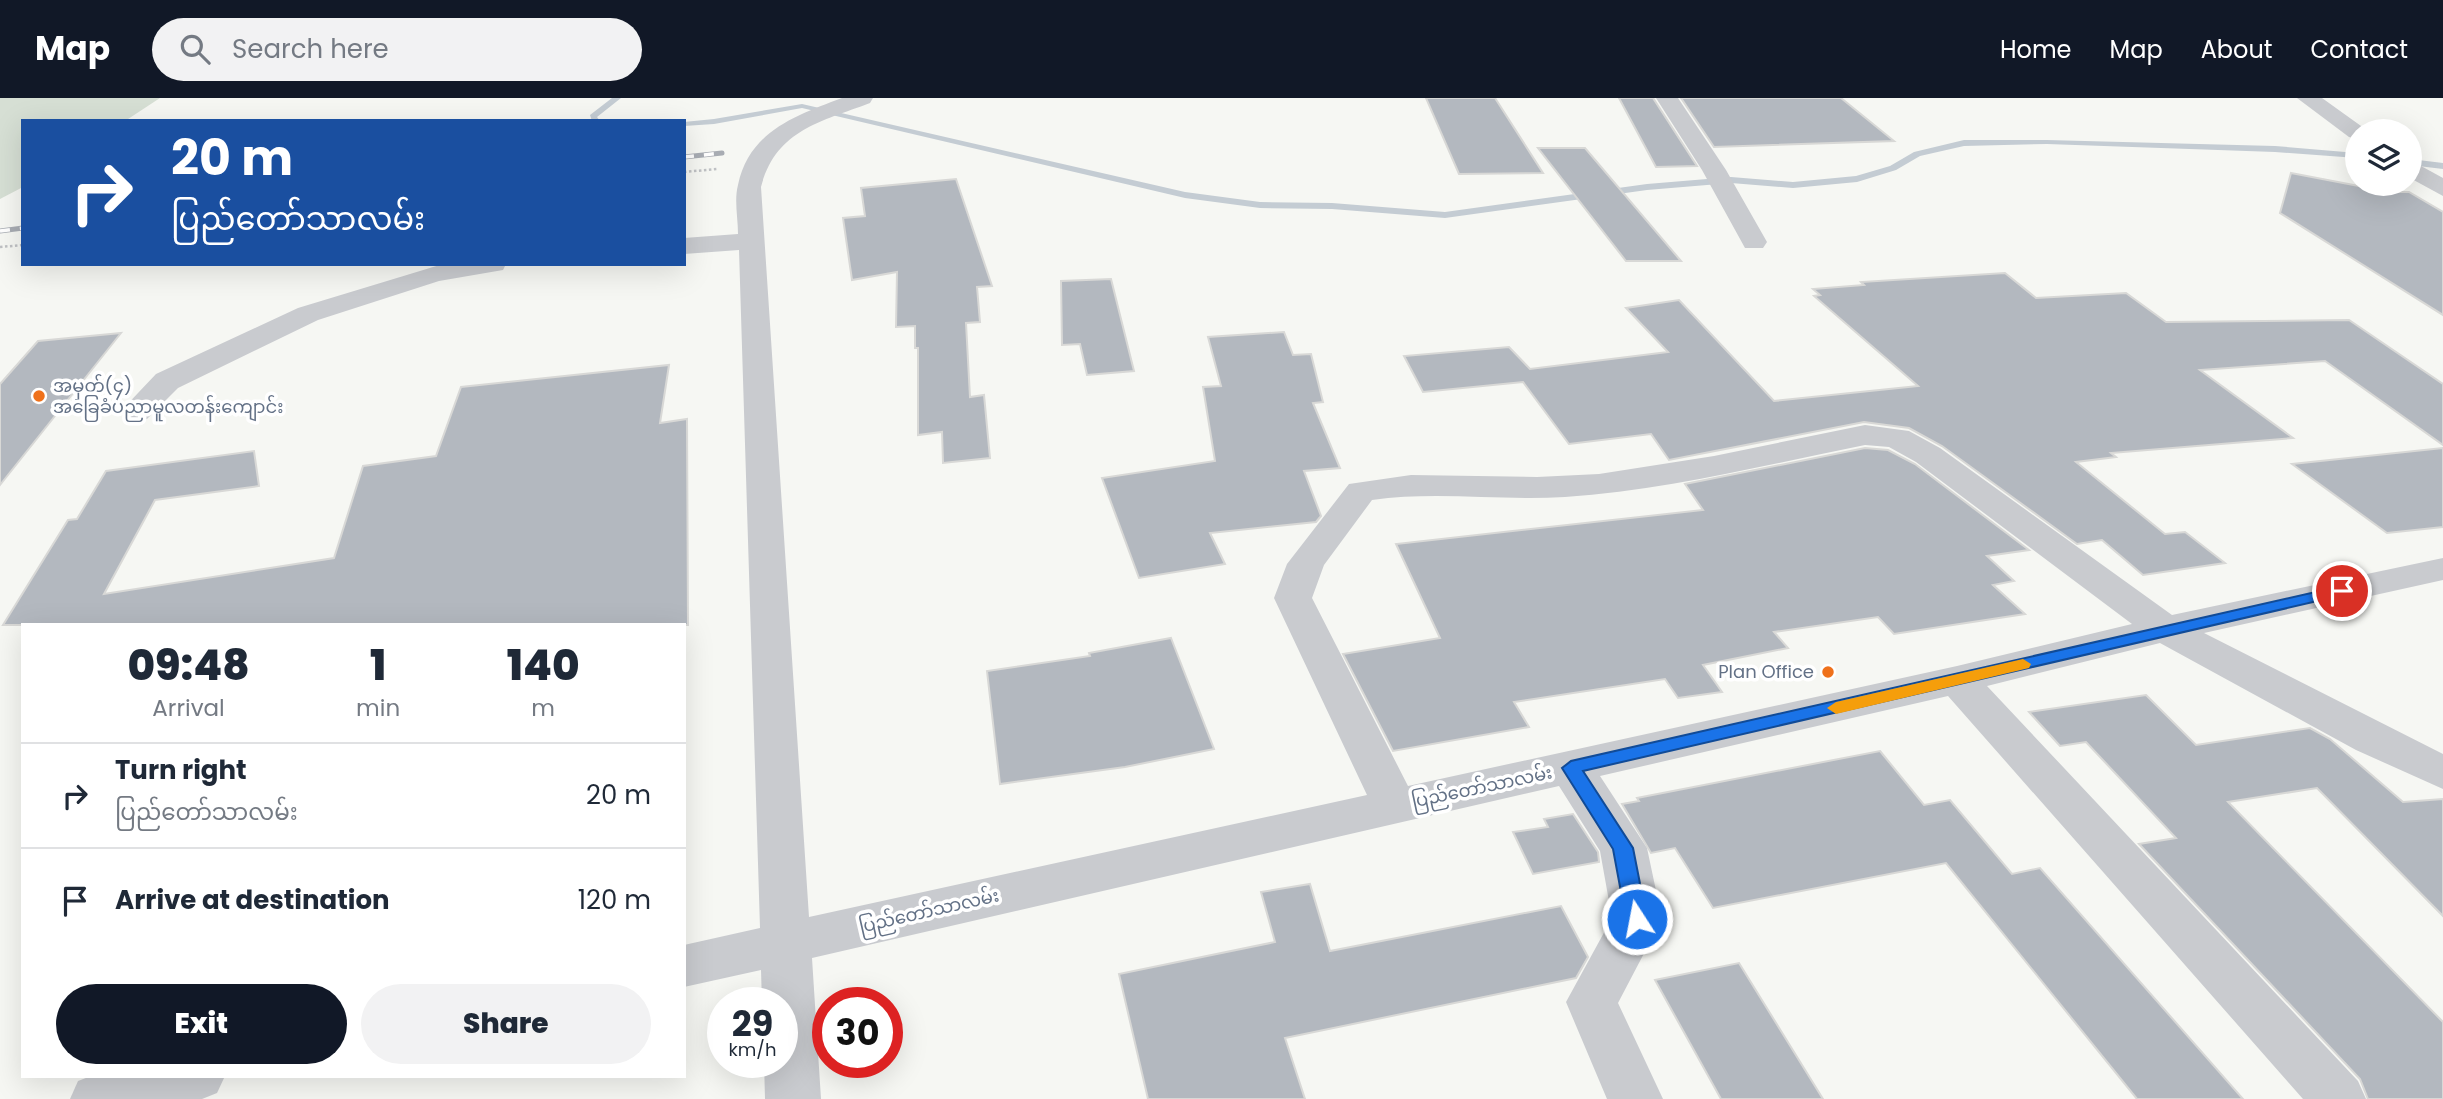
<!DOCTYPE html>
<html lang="en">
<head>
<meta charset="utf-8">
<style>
	body { margin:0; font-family:Poppins,"Noto Sans Myanmar",sans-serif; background:#f2f2f3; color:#1f2937; height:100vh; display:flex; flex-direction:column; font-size:26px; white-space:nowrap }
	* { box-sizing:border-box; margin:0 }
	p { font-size:23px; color:#747a83 }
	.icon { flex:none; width:38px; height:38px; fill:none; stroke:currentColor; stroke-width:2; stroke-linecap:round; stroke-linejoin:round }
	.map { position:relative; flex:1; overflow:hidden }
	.side { position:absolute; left:21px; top:525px; width:665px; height:455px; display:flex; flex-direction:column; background:#fff; border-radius:0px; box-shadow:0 7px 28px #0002 }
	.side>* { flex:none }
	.top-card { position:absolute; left:21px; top:21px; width:665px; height:147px; border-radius:0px; box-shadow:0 7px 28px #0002; background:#1a4fa0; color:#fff; overflow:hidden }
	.fabs { position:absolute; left:2345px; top:21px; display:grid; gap:14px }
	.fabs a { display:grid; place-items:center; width:77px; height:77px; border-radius:50%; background:#fff; box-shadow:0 7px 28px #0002; font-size:35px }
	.speed { position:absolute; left:707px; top:889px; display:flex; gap:14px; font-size:35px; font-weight:700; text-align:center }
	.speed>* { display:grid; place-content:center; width:91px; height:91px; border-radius:50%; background:#fff; box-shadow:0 7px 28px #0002; line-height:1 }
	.speed small { font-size:18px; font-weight:400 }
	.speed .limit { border:10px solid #d22; background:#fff; color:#111 }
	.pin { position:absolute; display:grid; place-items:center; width:60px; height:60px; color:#fff; margin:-30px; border:4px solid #fff; border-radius:50%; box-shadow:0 2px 7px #0007 }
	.me { position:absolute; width:77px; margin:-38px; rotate:349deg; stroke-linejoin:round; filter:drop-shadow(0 0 5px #0008) }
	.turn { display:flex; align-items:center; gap:24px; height:147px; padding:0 35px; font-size:32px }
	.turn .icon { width:91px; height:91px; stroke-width:2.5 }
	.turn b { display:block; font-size:49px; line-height:60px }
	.eta { display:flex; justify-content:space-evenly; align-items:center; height:119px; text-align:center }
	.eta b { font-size:42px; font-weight:800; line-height:49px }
	.primary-button { display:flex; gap:14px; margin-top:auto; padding:14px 35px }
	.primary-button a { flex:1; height:80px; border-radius:42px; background:#111827; color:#fff; font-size:28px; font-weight:800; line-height:80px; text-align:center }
	.primary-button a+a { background:#f2f2f3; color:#1f2937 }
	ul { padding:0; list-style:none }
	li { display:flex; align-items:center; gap:21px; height:105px; padding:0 35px; border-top:2px solid #e0e1e3 }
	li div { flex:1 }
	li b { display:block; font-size:26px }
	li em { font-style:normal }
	header { display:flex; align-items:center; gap:42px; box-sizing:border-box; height:98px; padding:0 35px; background:#111827; color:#fff }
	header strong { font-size:33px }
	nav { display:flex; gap:38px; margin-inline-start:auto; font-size:24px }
	.search { width:490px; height:63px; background:#f2f2f3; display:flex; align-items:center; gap:18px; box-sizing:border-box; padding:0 24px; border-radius:38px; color:#747a83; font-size:26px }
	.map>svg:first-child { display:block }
	.green { fill:#d6dfd4 }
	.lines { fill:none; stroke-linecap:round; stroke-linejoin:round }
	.stream { fill:#c4ccd3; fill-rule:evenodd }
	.building { fill:#b3b8bf; stroke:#d8d8d6; stroke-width:2 }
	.path { stroke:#bfc1c4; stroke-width:2.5; stroke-dasharray:2.5 2.5; stroke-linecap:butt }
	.minor { fill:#c9cbcf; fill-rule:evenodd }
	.rail-casing { stroke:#a8acb3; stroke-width:5 }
	.rail { stroke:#fff; stroke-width:3.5; stroke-dasharray:10; stroke-linecap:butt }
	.route { fill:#1a73e8; stroke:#114b97; stroke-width:2 }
	.slow { fill:#f59e0b }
	.poi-dot { fill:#ef711b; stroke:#fff; stroke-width:2.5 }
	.labels { text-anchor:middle; stroke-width:7; stroke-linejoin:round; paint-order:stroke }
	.poi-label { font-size:18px; fill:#637186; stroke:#fff; text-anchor:start }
	.street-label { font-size:18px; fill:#637186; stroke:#fff }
</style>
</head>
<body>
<header>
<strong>Map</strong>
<div class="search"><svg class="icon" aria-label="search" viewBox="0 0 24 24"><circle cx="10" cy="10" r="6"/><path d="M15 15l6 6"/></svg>Search here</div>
<nav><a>Home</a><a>Map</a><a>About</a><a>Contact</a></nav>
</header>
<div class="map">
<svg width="2443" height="1001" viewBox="0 0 2443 1001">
	<rect width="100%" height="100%" fill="#f6f7f3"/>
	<!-- green -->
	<path class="green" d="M0 0H160L125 23H23V89L0 101Z"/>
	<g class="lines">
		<!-- stream -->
		<g class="stream">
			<path d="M612 0H621L597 19 600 23H592L590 17Z"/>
			<path d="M802 6 1185 94 1260 104 1332 105 1445 114 1647 86 1731 79 1793 84 1856 78 1890 68 1914 54 1964 42H2047L2275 48 2357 55V60L2275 54 2047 46 1964 48 1920 58 1896 72 1857 84 1793 90 1731 85 1647 92 1445 120 1332 111 1260 110 1185 100 802 10 714 26 684 28V24L714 21Z"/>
			<path d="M2410 61 2443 65V71L2410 67Z"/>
		</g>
	</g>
	<!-- building -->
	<g class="building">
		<path d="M1426 0H1495L1543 75 1459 76Z"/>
		<path d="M1619 0H1653L1697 68 1656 69Z"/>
		<path d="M1681 0H1841L1894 43 1714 49Z"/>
		<path d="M1538 50H1585L1681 163H1626Z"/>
		<path d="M2291 75 2390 94H2409L2443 114V217L2280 115Z"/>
		<path d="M956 81 992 188 977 189 980 224 966 225 970 299 984 297 990 360 943 365 942 334 918 337V250H915V228L896 229 897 174 852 182 843 120 865 118 861 90Z"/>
		<path d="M2005 175 2036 200 2126 195 2166 224 2349 222 2443 286V347L2325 263 2200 272 2293 340 2111 355 2116 359 2076 364 2165 436 2185 434 2225 465 2143 477 2102 442 2077 446 1942 348 1909 330 1864 324 1669 362 1651 336 1569 346 1523 284 1423 294 1404 258 1509 249 1530 271 1668 254 1626 210 1679 202 1774 303 1918 288 1814 198 1820 197 1813 191 1864 187 1861 184Z"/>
		<path d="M1111 181 1134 273 1087 277 1080 246 1062 247 1061 183Z"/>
		<path d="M1284 234 1293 257 1311 256 1323 304 1313 305 1340 370 1304 373 1321 418 1316 424 1210 435 1225 466 1139 480 1102 380 1215 363 1203 289 1221 288 1208 239Z"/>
		<path d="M121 235 0 387V286L38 243Z"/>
		<path d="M669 267 660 325 687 321 688 527H3L68 422 77 421 106 373 254 353 259 388 155 402 104 496 334 460 363 368 436 358 461 289Z"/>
		<path d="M1865 350 1888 352 1915 366 2029 452 1987 458 2014 483 1993 487 2025 516 1894 536 1878 519 1774 534 1788 550 1703 567 1722 594 1678 600 1665 581 1514 604 1529 629 1393 653 1343 556 1440 540 1396 446 1703 412 1685 386Z"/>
		<path d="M2443 350V429L2387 435 2292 366Z"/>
		<path d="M1171 540 1214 651 1125 669 1000 686 987 573 1090 558 1089 555Z"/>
		<path d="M2146 597 2196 647 2310 630 2330 641 2403 704 2443 701V818L2317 690 2228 704 2443 924V1001H2368L2360 981 2139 746 2176 740 2086 644 2060 648 2029 614Z"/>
		<path d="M1880 653 1924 707 1950 702 2012 776 2040 770 2243 1001H2137L1946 765 1713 810 1675 750 1651 755 1622 706 1639 703 1637 700Z"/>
		<path d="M1573 716 1598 754 1599 764 1533 776 1513 734 1548 729 1544 721Z"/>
		<path d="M1310 786 1330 853 1561 808 1588 859 1576 880 1285 940 1305 1001H1148L1119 876 1275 844 1261 794Z"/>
		<path d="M1739 865 1823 1001H1721L1655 882Z"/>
	</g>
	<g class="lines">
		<!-- path -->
		<g class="path">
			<path d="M684 74 717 71"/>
			<path d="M0 149 23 147"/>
		</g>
		<!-- minor -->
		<g class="minor">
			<path d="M842 0H873L870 5C820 24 776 32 761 89L809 819 1367 697 1274 500 1287 466 1349 386 1411 377 1537 379 1599 376 1714 358 1865 327 1909 333 1940 350 2172 517 2443 460V482L2204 535 2443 656V691L2356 652 2160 545 1987 588 2358 983 2366 1001H2303L1948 598 1600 678 1647 750 1662 821 1618 905 1663 1001H1607L1566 904 1612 820 1600 753 1559 688 812 860 821 1001H765L764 964H782V905H762L761 872 684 889V847L760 830 739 152 684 156V140L738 136C738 120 734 102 738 87 749 33 797 17 842 0ZM1865 347 1889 349 1916 364 2132 526 1957 568 1408 688 1312 500 1324 467 1372 402C1436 393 1501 403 1565 399 1666 392 1765 367 1865 347Z"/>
			<path d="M1656 0H1678L1726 72 1767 144 1763 150H1745L1702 72Z"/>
			<path d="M2297 0H2322L2368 33H2357V41L2349 39Z"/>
			<path d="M2410 62 2443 80V98L2410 80Z"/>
			<path d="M443 166H506L503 172 439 183 318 222 178 290 147 321 136 324 125 321 120 314 156 276 298 210Z"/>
			<path d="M91 978H225L217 995 202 1001H70L78 983Z"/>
		</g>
		<!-- rail casing -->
		<g class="rail-casing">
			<g id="rail">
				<path d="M684 59 722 55"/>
				<path d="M0 133 23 130"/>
			</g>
		</g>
		<!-- rail -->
		<use href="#rail" class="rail"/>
	</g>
	<!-- route -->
	<path class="route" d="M2342 488 2348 489V496L1583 673 1633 750 1647 821 1644 827H1629L1626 821 1613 751 1562 670 1571 663Z"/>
	<!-- slow -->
	<path class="slow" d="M2023 561 2031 566 2029 570 1836 616 1827 610 1836 604Z"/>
	<!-- markers -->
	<g class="poi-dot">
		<circle cx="39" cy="298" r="7"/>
		<circle cx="1828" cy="574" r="7"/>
	</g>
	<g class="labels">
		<!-- poi labels -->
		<g class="poi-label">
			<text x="53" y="294">အမှတ်(၄)<tspan x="53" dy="21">အခြေခံပညာမူလတန်းကျောင်း</tspan></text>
			<text x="1814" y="580" text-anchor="end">Plan Office</text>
		</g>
		<!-- street labels -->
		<g class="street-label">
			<text transform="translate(1482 689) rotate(-12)" y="6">ပြည်တော်သာလမ်း</text>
			<text transform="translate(929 813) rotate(-13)" y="6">ပြည်တော်သာလမ်း</text>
		</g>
	</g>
</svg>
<div class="fabs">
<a><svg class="icon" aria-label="layers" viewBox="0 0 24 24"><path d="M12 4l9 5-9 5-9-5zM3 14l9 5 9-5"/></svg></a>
</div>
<div class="speed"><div>29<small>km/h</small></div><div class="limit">30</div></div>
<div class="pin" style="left:2342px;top:493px;background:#d93025"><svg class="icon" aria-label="arrive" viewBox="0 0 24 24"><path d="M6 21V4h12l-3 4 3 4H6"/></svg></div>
<svg class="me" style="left:1637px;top:821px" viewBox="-20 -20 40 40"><circle r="17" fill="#1a73e8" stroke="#fff" stroke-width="3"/><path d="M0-11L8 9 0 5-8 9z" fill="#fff"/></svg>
<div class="top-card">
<div class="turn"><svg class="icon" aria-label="right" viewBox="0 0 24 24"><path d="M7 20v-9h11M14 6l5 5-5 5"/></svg><div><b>20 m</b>ပြည်တော်သာလမ်း</div></div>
</div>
<section class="side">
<div class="eta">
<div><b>09:48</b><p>Arrival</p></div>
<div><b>1</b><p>min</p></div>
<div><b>140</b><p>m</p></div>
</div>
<ul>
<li><svg class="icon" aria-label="right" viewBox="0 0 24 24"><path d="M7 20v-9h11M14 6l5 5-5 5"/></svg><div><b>Turn right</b><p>ပြည်တော်သာလမ်း</p></div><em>20 m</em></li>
<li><svg class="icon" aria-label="arrive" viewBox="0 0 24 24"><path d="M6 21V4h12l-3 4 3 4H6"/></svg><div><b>Arrive at destination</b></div><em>120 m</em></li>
</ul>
<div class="primary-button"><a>Exit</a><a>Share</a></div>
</section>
</div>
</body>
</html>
